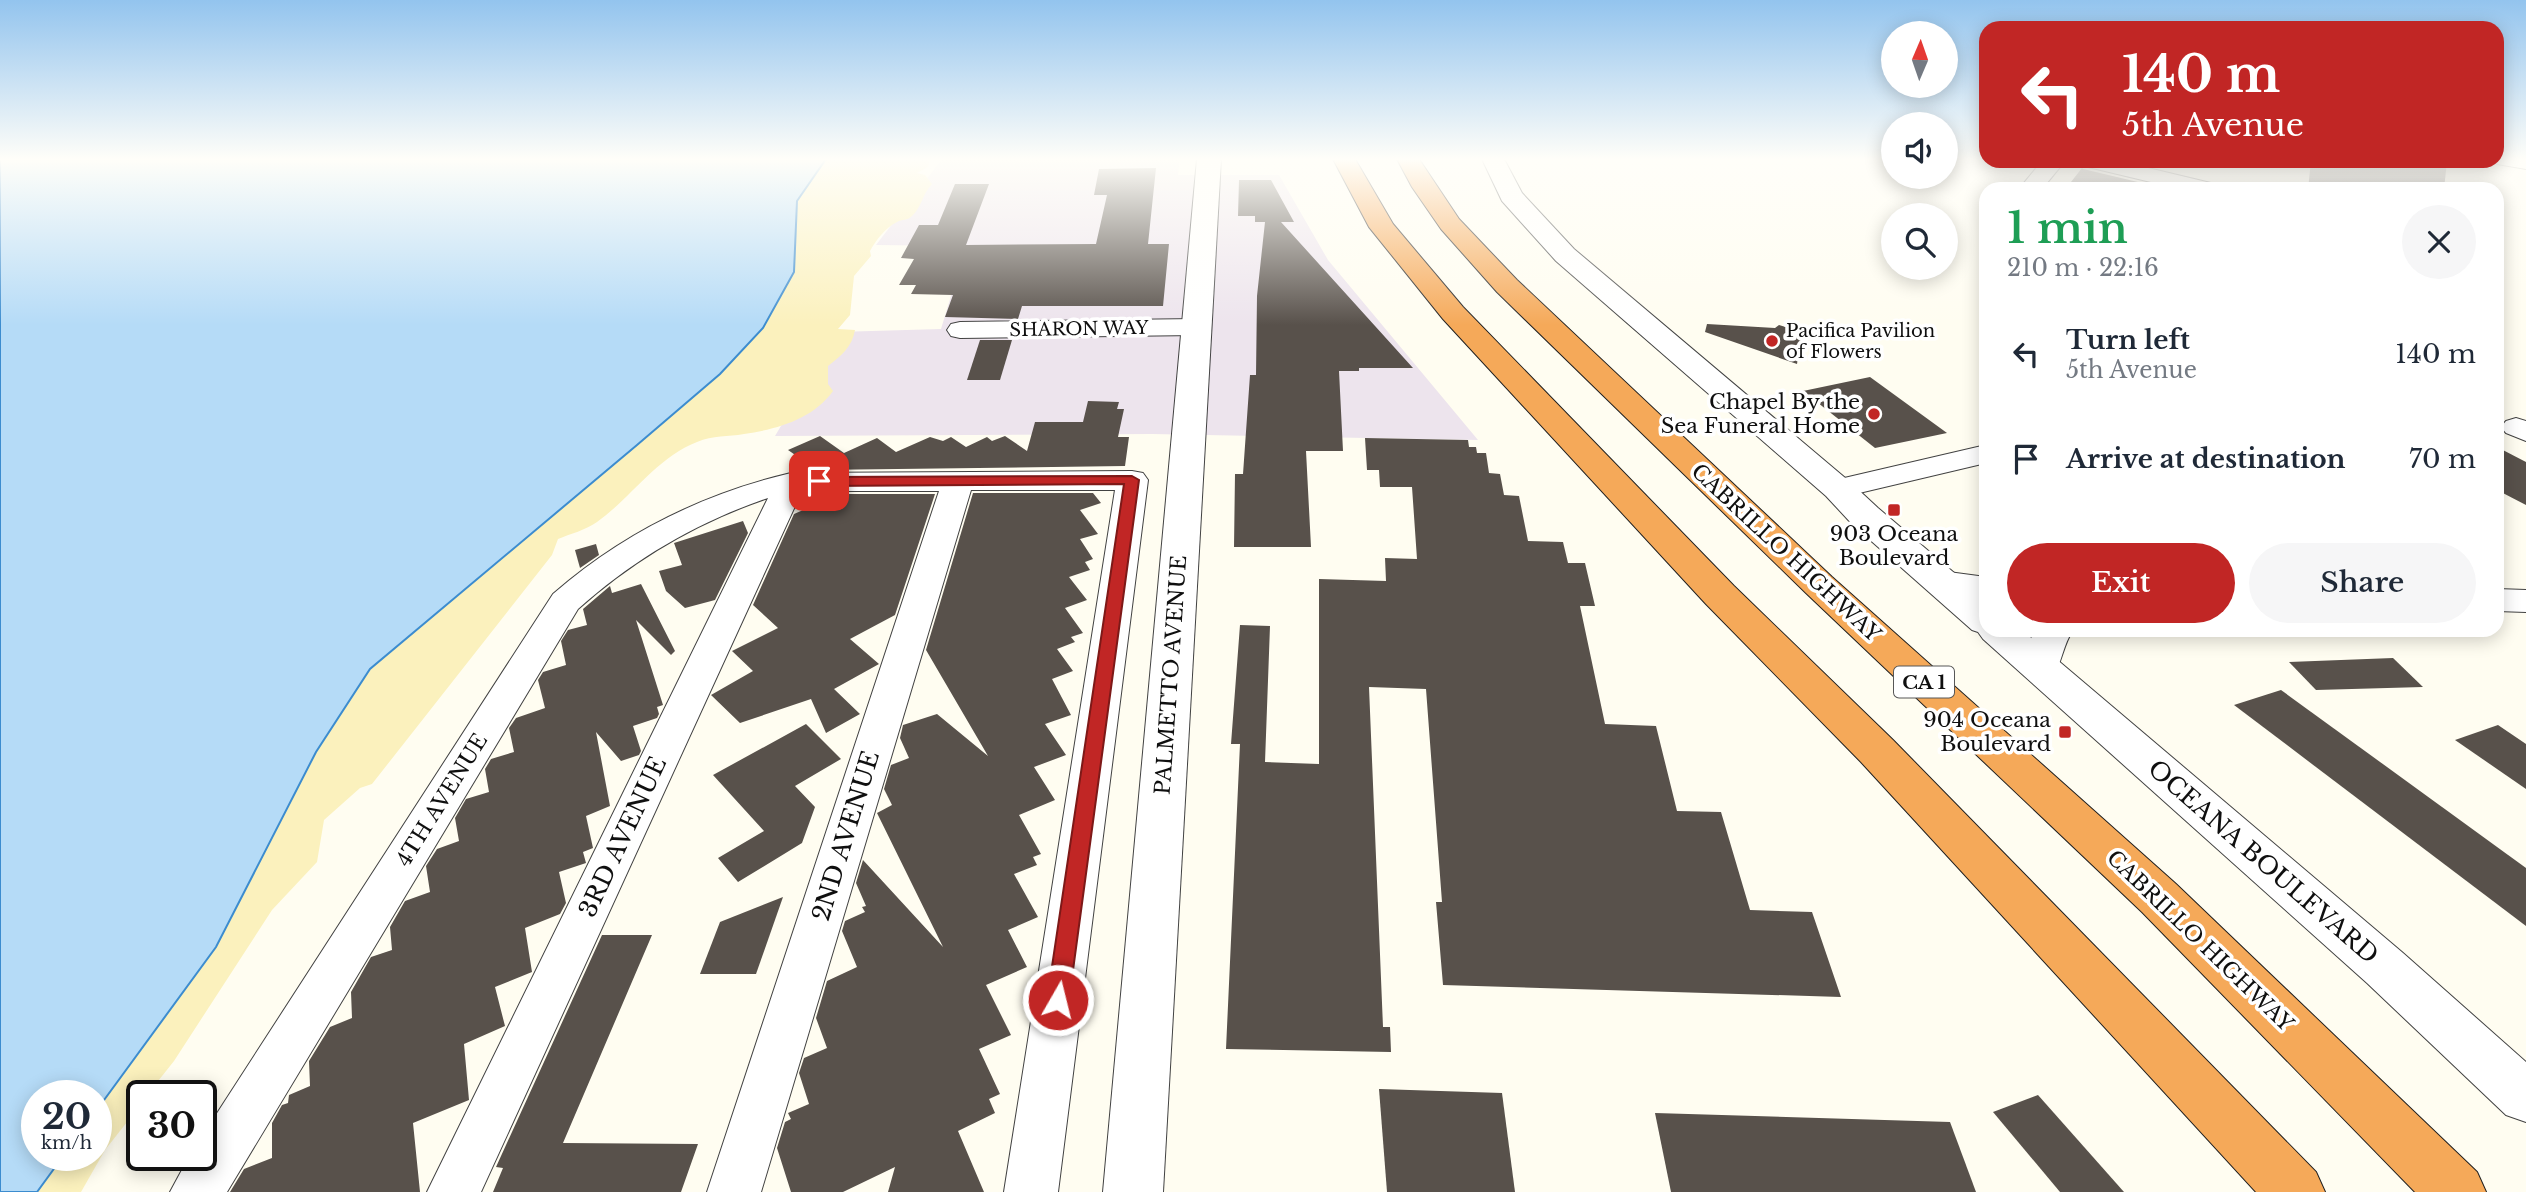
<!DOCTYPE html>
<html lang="en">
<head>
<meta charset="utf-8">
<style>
	body { margin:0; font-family:"Libre Baskerville",serif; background:#f6f6f7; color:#1f2937; height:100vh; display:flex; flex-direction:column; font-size:26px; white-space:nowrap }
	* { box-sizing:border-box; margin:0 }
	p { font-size:23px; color:#747a83 }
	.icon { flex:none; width:38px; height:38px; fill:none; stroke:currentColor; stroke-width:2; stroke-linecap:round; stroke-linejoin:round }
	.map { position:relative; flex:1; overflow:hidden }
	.drawer { position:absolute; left:1979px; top:182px; width:525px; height:455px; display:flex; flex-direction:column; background:#fff; border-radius:21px; box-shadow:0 4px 18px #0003 }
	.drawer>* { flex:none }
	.top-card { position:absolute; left:1979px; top:21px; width:525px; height:147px; border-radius:21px; box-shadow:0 4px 18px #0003; background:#c12625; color:#fff; overflow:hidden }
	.needle { width:46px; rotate:2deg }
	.fabs { position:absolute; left:1881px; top:21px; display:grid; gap:14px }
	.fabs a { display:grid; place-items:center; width:77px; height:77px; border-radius:50%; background:#fff; box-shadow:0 4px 18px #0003; font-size:35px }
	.speed { position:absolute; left:21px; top:1080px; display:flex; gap:14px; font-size:35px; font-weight:700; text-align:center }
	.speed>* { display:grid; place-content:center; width:91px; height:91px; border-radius:50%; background:#fff; box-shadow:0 4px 18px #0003; line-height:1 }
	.speed small { font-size:18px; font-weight:400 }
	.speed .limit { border:4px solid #111; border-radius:10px; background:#fff; color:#111 }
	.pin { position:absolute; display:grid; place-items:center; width:60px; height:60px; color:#fff; margin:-30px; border-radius:14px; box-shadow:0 4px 10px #0006 }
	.me { position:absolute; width:77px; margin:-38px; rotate:8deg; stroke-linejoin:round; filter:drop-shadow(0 0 5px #0008) }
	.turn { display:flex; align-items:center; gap:24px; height:147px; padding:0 28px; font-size:32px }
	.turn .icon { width:91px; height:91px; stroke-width:2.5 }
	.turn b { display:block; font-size:49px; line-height:60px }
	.round { display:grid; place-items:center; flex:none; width:74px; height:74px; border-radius:37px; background:#f6f6f7 }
	.head { display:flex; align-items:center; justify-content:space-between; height:119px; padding:0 28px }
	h1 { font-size:42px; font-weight:600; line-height:52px; color:#1e9e55 }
	.action { display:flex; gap:14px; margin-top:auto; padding:14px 28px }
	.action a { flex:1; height:80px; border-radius:42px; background:#c12625; color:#fff; font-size:28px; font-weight:600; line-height:80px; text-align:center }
	.action a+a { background:#f6f6f7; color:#1f2937 }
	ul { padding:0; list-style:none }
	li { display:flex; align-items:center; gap:21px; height:105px; padding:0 28px }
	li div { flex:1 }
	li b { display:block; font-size:26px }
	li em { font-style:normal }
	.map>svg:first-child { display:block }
	.industrial { fill:#ede4ed }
	.sand { fill:#fbf1bd }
	.water { fill:#b5dbf7; stroke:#3c8ccf; stroke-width:2 }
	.building { fill:#58514b }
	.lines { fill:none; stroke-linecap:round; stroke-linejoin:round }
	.minor-casing { stroke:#424242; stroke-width:2 }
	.tertiary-casing { stroke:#424242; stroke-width:2 }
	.motorway-casing { stroke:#202020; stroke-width:2 }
	.minor { fill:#fff; fill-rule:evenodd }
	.tertiary { fill:#fff; fill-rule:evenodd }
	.motorway { fill:#f5a959; fill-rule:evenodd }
	.route { fill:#c12625; stroke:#7d1918; stroke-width:2 }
	.poi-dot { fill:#c12625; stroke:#fff; stroke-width:2.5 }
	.labels { text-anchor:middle; stroke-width:7; stroke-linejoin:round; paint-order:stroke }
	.far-street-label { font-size:18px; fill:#0f0f0f; stroke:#fff }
	.far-poi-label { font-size:18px; fill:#0f0f0f; stroke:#fff; text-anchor:start }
	.shield { fill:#fff; stroke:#575757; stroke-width:2 }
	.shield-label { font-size:19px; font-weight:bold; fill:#0f0f0f }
	.poi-label { font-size:21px; fill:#0f0f0f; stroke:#fff; text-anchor:end }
	.street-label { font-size:21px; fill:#0f0f0f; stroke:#fff }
	.near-street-label { font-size:24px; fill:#0f0f0f; stroke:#fff }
</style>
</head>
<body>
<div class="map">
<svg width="2526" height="1192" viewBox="0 0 2526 1192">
	<rect width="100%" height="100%" fill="#fffdf1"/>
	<!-- industrial -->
	<path class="industrial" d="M942 159H1180L1178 175H1279L1328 260 1478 440 1152 434 775 436 837 332 941 329 966 246 876 245Z"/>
	<!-- sand -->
	<path class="sand" d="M826 159H930L928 167 917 173 925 175 932 184C922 194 922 207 912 216 907 221 902 219 897 222 885 228 876 240 870 251L871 256 854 276 850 315 838 329 855 330C852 347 841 356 828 366V384L833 391C813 419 778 429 744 434 728 437 713 435 697 442 656 458 632 497 597 522 586 530 570 534 558 539L552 555 372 784 360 788 324 820 317 862 272 910 174 1061 147 1095 142 1096V1103L105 1150 81 1192H37L64 1155H96V1111L216 947 316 752 370 669 637 445 720 374 763 328 794 272 797 201Z"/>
	<!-- water -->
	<path class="water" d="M0 159H826L797 201 794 272 763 328 720 374 637 445 370 669 316 752 216 947 96 1111V1096H37V1155H64L37 1192H0Z"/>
	<!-- building -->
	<g class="building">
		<path d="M2311 161H2447L2444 189H2308Z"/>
		<path d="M1156 168 1148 244H1169L1163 306H1022L1018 319 945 317 953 295 911 294 916 285H899L914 259 901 258 919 225H938L955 184H989L966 245 1096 244 1107 195H1094L1099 169Z"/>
		<path d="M2082 168 2083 169 2142 183 2137 189H2102L2071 182Z"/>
		<path d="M1239 180H1271L1294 222H1281L1413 368H1359V371H1339L1343 451H1306L1311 547H1234L1235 474H1243L1250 375H1256L1257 296 1265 222H1255V216H1238Z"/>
		<path d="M1707 324 1775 328 1779 325 1802 332 1797 364 1705 332Z"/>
		<path d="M980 340H1012L1000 380H967Z"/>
		<path d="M1870 377 1947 433 1875 448 1803 391Z"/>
		<path d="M1088 401 1119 402 1117 409H1124L1118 437H1129L1125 466 817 470 788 450 820 436 844 453 877 438 896 452 930 437 943 441 951 437 966 447 987 437 992 441 1005 436 1027 451 1035 422H1083Z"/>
		<path d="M1365 438 1468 440 1469 447H1476L1477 453H1486L1489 473 1500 474 1504 495 1519 496 1528 541 1563 542 1568 563H1585L1595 606H1580L1605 724 1656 726 1677 811 1721 812 1750 910 1812 912 1841 997 1443 985 1436 902H1442L1426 689 1369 687 1383 1027H1390L1391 1052 1226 1049 1240 744H1231L1240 625 1270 626 1265 762 1319 764V579L1386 581 1385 558 1417 559 1412 487H1380L1379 470H1367Z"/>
		<path d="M2497 447 2526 462V505L2497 490Z"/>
		<path d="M973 493H1093L1101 503 1080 510 1098 534 1080 539 1093 559 1085 562 1090 570 1069 577 1087 600 1065 608 1083 633 1071 637 1075 642 1057 649 1073 671 1052 679 1071 715 1045 724 1066 755 1034 767 1055 800 1019 815 1041 854 1033 857 1037 865 1014 874 1038 917 1008 930 1027 967 986 985 1011 1035 979 1049 1000 1094 989 1099 995 1113 958 1131 984 1192H888L895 1167 843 1192H791L777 1148 785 1122 791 1119 788 1113 809 1104 799 1073 804 1058 827 1048 816 1018 827 981 857 967 842 931 845 921 865 912 862 907 866 906 856 883 863 860 943 947 877 813 892 805 884 789 891 765 909 758 900 738 903 725 937 714 988 756 926 650Z"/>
		<path d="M840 494H935L895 615 850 639 879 664 834 689 860 714 826 733 811 699 740 723 711 695 753 671 732 651 778 628 753 605 794 514Z"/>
		<path d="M743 521 748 533 715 600 685 608 666 591 659 571 682 565 674 543Z"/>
		<path d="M596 544 599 555 580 568 575 550Z"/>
		<path d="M641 584 675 651 671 655 636 620 663 705 657 707 659 714 657 718 633 726 641 751 639 755 621 761 596 732 610 806 586 816 593 848 583 852 586 863 559 872 566 903 560 914 525 928 532 972 495 987 505 1026 464 1044 469 1100 413 1123 420 1192H230L244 1169 272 1158V1123L282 1105 288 1103 289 1095 310 1086 309 1061 330 1027 352 1018 351 992 371 957 392 950 390 927 405 901 430 892 426 866 437 849 459 841 455 818 466 799 489 792 485 769 491 759 514 752 509 728 516 718 545 708 538 680 543 672 566 665 561 641 568 630 587 625 583 609 610 586 612 593Z"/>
		<path d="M2393 658 2423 687 2316 690 2289 662Z"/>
		<path d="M2281 690 2526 868V926L2234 705Z"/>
		<path d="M806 724 841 759 795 786 815 807 802 843 738 882 718 858 764 831 713 775Z"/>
		<path d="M2498 725 2526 744V789L2455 740Z"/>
		<path d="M783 897 756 974H700L720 922Z"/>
		<path d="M602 935H652L563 1143 698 1144 681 1192H493L503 1168 496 1167Z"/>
		<path d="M1379 1089 1502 1093 1515 1192H1387Z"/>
		<path d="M2038 1095 2124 1192H2060L1993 1112Z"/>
		<path d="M1655 1113 1950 1122 1976 1192H1671Z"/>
	</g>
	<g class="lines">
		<!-- minor casing -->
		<g class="minor-casing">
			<g id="minor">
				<path d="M2497 159H2526V169L2497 164Z"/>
				<path d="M2042 161H2065L2042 189H2019Z"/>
				<path d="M2081 161H2119L2215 184 2218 189H2180L2084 166Z"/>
				<path d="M1197 319 1206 321 1210 327 1206 333 1197 335 960 338 951 336 947 330 951 324 960 322Z"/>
				<path d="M2516 418 2526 421V441L2506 433 2501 427 2506 421Z"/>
				<path d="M1986 445V463L1838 498 1827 496 1822 489 1827 482Z"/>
				<path d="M1132 471 1143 473 1148 480 1058 1192H1004L1115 490H971L761 1192H707L939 491H802L481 1192H427L768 498C697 522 634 559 578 609L227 1192H170L190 1155H201V1138L553 594C622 534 702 494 791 473Z"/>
				<path d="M1941 571 1986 577V599L1929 590 1924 582 1929 574Z"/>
				<path d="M2497 589 2526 590V612L2497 611Z"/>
				<path d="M2034 630H2073C2063 645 2062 662 2053 677L2040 680 2027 677 2021 668Z"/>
			</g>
		</g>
		<!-- tertiary casing -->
		<g class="tertiary-casing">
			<g id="tertiary">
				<path d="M1197 159H1221L1163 1192H1103Z"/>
				<path d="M1482 159H1504L1522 193 1574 249 1850 482 1878 508 1986 600V630H2022L2403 953 2526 1062V1122L2506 1115 2367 983 1983 639 1978 632 1972 630 1852 524 1826 496 1556 261 1502 201Z"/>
			</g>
		</g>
		<!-- motorway casing -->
		<g class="motorway-casing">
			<g id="motorway">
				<path d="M1333 159H1355L1393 224 1463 307 1734 586 1893 740 2316 1172 2325 1192H2256L1861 762 1706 604 1443 319 1369 227Z"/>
				<path d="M1397 159H1419L1459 219 1517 280 1832 577 2176 884 2477 1172 2486 1192H2415L2142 912 1806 593 1497 292 1441 229 1412 187Z"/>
			</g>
		</g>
		<!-- minor -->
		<use href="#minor" class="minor"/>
		<!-- tertiary -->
		<use href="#tertiary" class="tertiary"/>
		<!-- motorway -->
		<use href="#motorway" class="motorway"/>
	</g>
	<!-- sky -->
	<linearGradient id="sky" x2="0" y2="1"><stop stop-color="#93c4ee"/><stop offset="0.49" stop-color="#fffef9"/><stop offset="1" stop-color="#fffef9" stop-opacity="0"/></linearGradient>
	<rect width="2526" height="325" fill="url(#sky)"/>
	<!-- route -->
	<path class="route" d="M1132 476 1139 480 1069 1000 1066 1007 1058 1010 1050 1007 1047 1000 1124 484 819 486 812 481 819 477Z"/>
	<!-- markers -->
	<g class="poi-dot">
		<circle cx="1772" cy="341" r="7"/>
		<circle cx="1874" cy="414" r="7"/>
		<rect x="1887" y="503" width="14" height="14" rx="3.5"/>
		<rect x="2058" y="725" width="14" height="14" rx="3.5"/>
	</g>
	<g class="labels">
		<!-- far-street labels -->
		<g class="far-street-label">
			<text transform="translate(1079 329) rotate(-1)" y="6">SHARON WAY</text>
		</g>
		<!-- far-poi labels -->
		<g class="far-poi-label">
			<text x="1786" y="337">Pacifica Pavilion<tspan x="1786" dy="21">of Flowers</tspan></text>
		</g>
		<!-- shield labels -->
		<rect class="shield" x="1894" y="666.5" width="60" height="31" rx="5"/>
		<g class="shield-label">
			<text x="1924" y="689">CA 1</text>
		</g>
		<!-- poi labels -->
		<g class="poi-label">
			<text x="1860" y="409">Chapel By the<tspan x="1860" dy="24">Sea Funeral Home</tspan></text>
			<text x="1894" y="541" text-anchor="middle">903 Oceana<tspan x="1894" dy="24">Boulevard</tspan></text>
			<text x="2051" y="727">904 Oceana<tspan x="2051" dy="24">Boulevard</tspan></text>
		</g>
		<!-- street labels -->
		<g class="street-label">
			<text transform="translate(1786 553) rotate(43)" y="7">CABRILLO HIGHWAY</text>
			<text transform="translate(1171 675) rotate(-86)" y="7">PALMETTO AVENUE</text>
			<text transform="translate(442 800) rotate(-58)" y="7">4TH AVENUE</text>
			<text transform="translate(2200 941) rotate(44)" y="7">CABRILLO HIGHWAY</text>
		</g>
		<!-- near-street labels -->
		<g class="near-street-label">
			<text transform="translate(846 836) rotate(-73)" y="8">2ND AVENUE</text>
			<text transform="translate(623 837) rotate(-65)" y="8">3RD AVENUE</text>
			<text transform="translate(2263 862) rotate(41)" y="8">OCEANA BOULEVARD</text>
		</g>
	</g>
</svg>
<div class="fabs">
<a><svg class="needle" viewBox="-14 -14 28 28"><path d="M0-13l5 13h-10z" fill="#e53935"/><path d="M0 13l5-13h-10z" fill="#747a83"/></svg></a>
<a><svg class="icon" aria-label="sound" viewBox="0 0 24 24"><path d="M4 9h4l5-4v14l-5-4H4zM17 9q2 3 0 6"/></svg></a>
<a><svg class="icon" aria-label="search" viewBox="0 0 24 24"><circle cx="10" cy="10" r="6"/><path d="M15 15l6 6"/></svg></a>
</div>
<div class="speed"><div>20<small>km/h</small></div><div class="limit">30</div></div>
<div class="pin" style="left:819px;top:481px;background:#d93025"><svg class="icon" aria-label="arrive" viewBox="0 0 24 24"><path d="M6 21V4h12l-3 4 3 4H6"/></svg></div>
<svg class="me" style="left:1058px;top:1000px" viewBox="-20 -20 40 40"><circle r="17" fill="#c12625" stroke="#fff" stroke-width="3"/><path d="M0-11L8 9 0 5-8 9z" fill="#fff"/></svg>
<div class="top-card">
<div class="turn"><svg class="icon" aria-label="left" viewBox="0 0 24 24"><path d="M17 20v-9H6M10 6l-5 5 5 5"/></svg><div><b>140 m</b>5th Avenue</div></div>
</div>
<section class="drawer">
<div class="head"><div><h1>1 min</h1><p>210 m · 22:16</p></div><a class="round"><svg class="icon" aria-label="close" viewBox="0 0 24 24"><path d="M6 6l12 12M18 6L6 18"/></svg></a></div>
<ul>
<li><svg class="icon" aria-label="left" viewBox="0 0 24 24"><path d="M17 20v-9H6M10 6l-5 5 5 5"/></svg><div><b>Turn left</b><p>5th Avenue</p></div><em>140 m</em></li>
<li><svg class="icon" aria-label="arrive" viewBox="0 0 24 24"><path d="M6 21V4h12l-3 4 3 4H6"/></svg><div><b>Arrive at destination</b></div><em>70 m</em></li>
</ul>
<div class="action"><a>Exit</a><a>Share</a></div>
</section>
</div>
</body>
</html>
